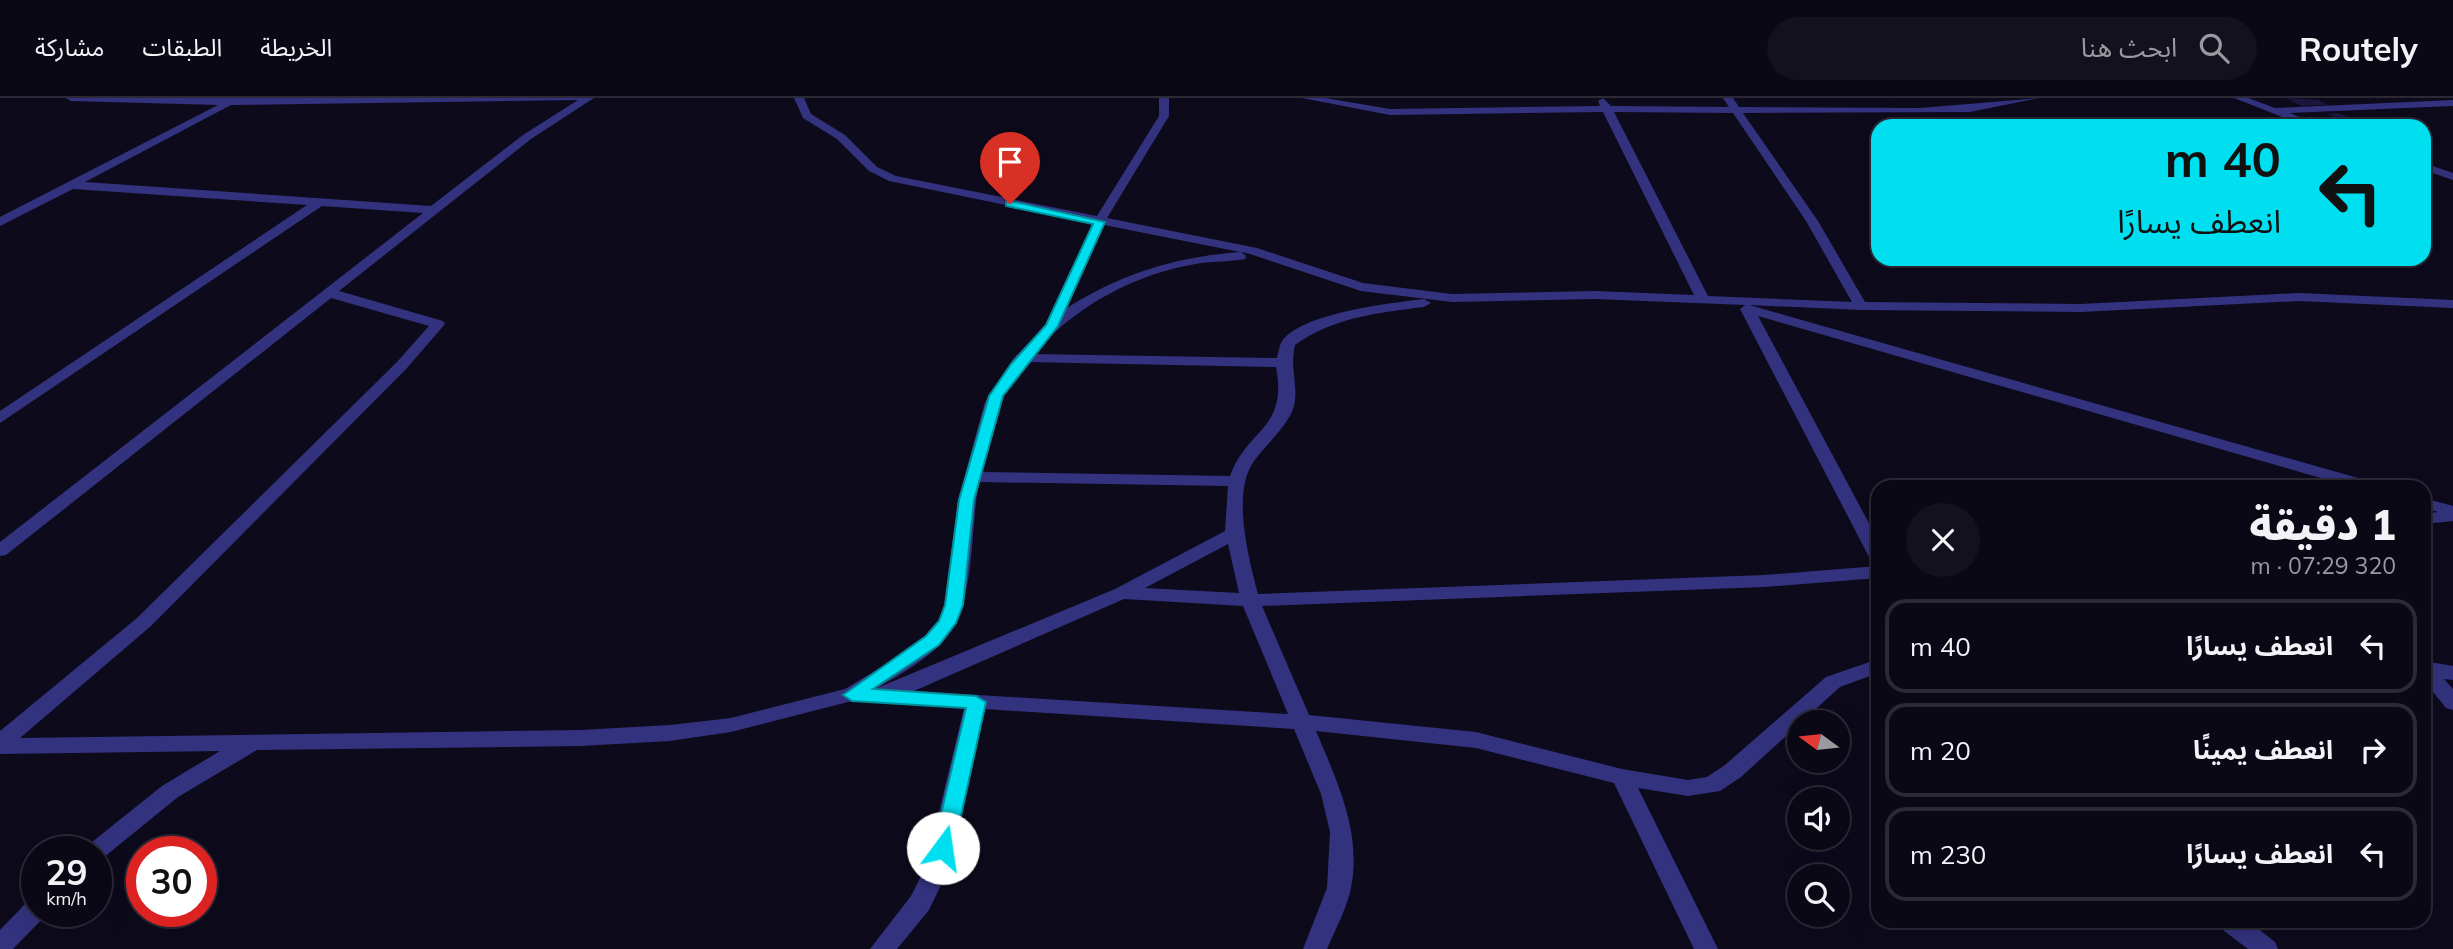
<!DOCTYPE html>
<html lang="ar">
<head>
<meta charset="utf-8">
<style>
	body { margin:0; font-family:Mulish,"Noto Sans Arabic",sans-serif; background:#13111e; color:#f1f3f6; direction:rtl; height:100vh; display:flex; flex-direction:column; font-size:26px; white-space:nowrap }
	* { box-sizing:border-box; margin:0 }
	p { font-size:23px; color:#999aa0 }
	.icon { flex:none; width:38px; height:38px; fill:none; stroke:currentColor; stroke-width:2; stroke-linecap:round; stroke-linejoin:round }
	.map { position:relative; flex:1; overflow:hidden; direction:ltr }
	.sheet { position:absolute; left:1871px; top:382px; width:560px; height:448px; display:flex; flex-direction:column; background:#0a0815; border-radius:21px; box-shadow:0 7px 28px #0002,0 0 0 2px #2a2934; direction:rtl }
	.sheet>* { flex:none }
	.guide { position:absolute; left:1871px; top:21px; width:560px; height:147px; border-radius:21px; box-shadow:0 7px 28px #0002,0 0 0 2px #2a2934; direction:rtl; background:#00dff0; color:#111; overflow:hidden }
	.needle { width:46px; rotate:285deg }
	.fabs { position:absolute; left:1787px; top:612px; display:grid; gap:14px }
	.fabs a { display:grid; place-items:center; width:63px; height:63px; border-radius:50%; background:#0a0815; box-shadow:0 7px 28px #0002,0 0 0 2px #2a2934; font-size:35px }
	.speed { position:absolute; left:21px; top:738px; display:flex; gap:14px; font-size:35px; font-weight:700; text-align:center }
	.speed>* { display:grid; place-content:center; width:91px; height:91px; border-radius:50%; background:#0a0815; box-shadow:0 7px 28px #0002,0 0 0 2px #2a2934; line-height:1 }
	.speed small { font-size:18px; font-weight:400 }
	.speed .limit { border:10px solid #d22; background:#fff; color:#111 }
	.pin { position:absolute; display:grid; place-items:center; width:60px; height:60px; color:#fff; margin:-72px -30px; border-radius:50% 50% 50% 0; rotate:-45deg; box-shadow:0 0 7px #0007 }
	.pin .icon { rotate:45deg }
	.me { position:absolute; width:77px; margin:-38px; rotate:14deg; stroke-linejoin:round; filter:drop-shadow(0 0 5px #0008) }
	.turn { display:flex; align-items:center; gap:24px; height:147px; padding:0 35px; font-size:32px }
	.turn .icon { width:91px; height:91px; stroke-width:2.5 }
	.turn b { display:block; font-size:49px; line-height:60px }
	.round { display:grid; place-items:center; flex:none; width:74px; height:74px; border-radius:37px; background:#13111e }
	.headline { display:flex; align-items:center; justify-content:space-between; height:119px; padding:0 35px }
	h1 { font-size:42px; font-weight:800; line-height:52px }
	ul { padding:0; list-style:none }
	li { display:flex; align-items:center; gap:21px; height:94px; margin:0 14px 10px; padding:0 21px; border:4px solid #2a2934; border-radius:21px }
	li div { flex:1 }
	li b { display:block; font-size:26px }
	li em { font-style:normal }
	header { display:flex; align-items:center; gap:42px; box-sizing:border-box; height:98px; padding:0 35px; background:#0a0815; border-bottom:2px solid #2a2934 }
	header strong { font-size:33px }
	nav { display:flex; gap:38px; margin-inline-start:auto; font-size:24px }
	.search { width:490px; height:63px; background:#13111e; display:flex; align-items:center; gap:18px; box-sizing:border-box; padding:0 24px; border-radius:38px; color:#999aa0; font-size:26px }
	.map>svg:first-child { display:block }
	.building { fill:#1c153e }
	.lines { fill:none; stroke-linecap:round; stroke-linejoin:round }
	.minor { fill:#33327e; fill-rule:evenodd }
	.route { fill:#00dff0; stroke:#00919c; stroke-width:2 }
</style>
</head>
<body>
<header>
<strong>Routely</strong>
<div class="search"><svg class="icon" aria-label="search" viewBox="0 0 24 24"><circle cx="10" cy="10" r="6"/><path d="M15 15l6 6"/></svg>ابحث هنا</div>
<nav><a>الخريطة</a><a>الطبقات</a><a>مشاركة</a></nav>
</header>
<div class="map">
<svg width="2453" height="851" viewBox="0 0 2453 851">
	<rect width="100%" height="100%" fill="#0d0a1c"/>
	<!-- building -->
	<g class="building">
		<path d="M2286 0 2318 2 2328 7 2301 8Z"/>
		<path d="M2338 15 2370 28H2357L2327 16Z"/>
		<path d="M2385 22H2403L2416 28H2397Z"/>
	</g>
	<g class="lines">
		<!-- minor -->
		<g class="minor">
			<path d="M66 0H594L531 41 339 193 443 223 445 226 407 270 151 528 20 640 581 632 670 627 731 620 845 591 898 559 924 539 938 523 944 510 958 402 985 304 1013 261 1048 225 1093 125 889 83 869 73 837 41 803 20 794 0H804L811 16 845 37 877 69 896 78 1097 118 1159 18V0H1169V18L1107 120 1257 150 1363 185 1452 196 1595 193 1694 197 1603 14 1390 17 1302 0H1325L1390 11 1600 8 1598 3 1603 0 1611 8 1729 9 1723 0H1733L1739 9 1920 10 2039 0 1970 14 1743 15 1818 123 1865 204 2081 206 2299 195 2453 202V210L2299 203 2081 214 1861 212 1749 207 2372 384 2374 388H2349L1758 218 1878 442V464L1869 459 1740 211 1745 207 1595 201 1452 204 1361 193 1250 156 1241 154 1246 158 1245 161C1230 164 1216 163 1201 165 1136 175 1077 207 1033 256L1277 260C1278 256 1279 249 1281 245 1298 215 1392 205 1424 201L1431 205 1424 209C1378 215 1334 219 1295 247 1289 271 1300 291 1293 311 1288 327 1264 349 1254 363 1231 395 1249 461 1258 496L1764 477 1878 468V480L1764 489 1262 508 1309 617 1476 634 1622 671 1688 682 1707 679 1725 667 1826 579 1878 561V575L1840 589 1741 679 1720 693 1688 698 1638 690 1718 851H1694L1614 685 1476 650 1316 633C1337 683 1362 734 1351 790 1347 810 1335 832 1327 851H1303L1327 790 1330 734 1321 696 1294 631 985 611 950 768 929 812 897 851H870L911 798 926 768 964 610 852 603 731 634 670 643 581 648 257 652 178 699 103 760 96 763V754H83L87 748 162 688 220 653 0 656V633L137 520 397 264 429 228 331 200 6 457 0 458V444L423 115 322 108 0 325V313L307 107 73 91 0 128V119L218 7 71 3ZM578 2 523 37 431 108 85 84 231 7ZM1614 14 1733 15 1806 123 1852 204 1708 198ZM1104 127 1240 154C1176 159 1122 175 1067 210ZM1026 264 1276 269C1288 332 1248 329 1230 378L981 374 1000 304ZM979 384 1228 388 1225 433 1115 491 877 590C901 576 927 562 946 540 976 505 970 429 979 384ZM1228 446 1239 495 1145 490ZM1124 501 1243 508 1288 616 914 593Z"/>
			<path d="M2234 0H2248L2275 10 2453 2V8L2290 15 2320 28H2305Z"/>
			<path d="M2424 65 2453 75V82L2424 72Z"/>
			<path d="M2424 400 2453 408V423L2424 426V416L2438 414 2424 410Z"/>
			<path d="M2424 563 2453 568V582L2444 581 2453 591V612L2446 610 2424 583Z"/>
			<path d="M37 800V814H47L46 817 13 851H0V832L28 803Z"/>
			<path d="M2216 822H2247L2275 844 2278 851H2248L2219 829Z"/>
		</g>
	</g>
	<!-- route -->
	<path class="route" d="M1010 103 1105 124 1058 228 1003 298 974 402 963 507 956 525 939 547 873 591 976 598 986 604 954 750 951 756H936L933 750 966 610 852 603 843 597 926 538 939 523 945 507 959 402 989 298 1011 266 1046 227 1093 126 1006 108V104Z"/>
</svg>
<div class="fabs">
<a><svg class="needle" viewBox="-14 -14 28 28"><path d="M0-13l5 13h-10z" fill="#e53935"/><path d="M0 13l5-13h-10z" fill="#999aa0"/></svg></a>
<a><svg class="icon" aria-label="sound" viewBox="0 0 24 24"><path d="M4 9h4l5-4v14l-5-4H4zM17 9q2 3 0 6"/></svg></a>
<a><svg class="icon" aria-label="search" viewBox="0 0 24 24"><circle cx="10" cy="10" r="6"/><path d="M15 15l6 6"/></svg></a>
</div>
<div class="speed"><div>29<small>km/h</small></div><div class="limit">30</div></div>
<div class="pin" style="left:1010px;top:106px;background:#d93025"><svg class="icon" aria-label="arrive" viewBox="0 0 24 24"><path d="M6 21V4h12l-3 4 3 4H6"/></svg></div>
<svg class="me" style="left:943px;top:750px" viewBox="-20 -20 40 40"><circle r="19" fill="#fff"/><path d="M0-13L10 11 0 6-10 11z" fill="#00dff0"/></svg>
<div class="guide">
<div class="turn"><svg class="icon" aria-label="left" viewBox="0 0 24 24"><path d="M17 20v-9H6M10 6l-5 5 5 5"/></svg><div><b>40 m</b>انعطف يسارًا</div></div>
</div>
<section class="sheet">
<div class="headline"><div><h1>1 دقيقة</h1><p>320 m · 07:29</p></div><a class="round"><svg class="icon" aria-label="close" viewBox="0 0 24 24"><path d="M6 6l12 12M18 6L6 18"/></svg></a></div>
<ul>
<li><svg class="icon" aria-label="left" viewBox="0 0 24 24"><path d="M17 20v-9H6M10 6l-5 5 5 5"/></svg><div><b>انعطف يسارًا</b></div><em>40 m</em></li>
<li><svg class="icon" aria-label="right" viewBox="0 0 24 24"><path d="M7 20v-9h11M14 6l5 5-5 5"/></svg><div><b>انعطف يمينًا</b></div><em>20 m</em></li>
<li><svg class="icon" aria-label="left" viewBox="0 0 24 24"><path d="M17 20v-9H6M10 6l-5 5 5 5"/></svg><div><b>انعطف يسارًا</b></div><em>230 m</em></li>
</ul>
</section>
</div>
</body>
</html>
